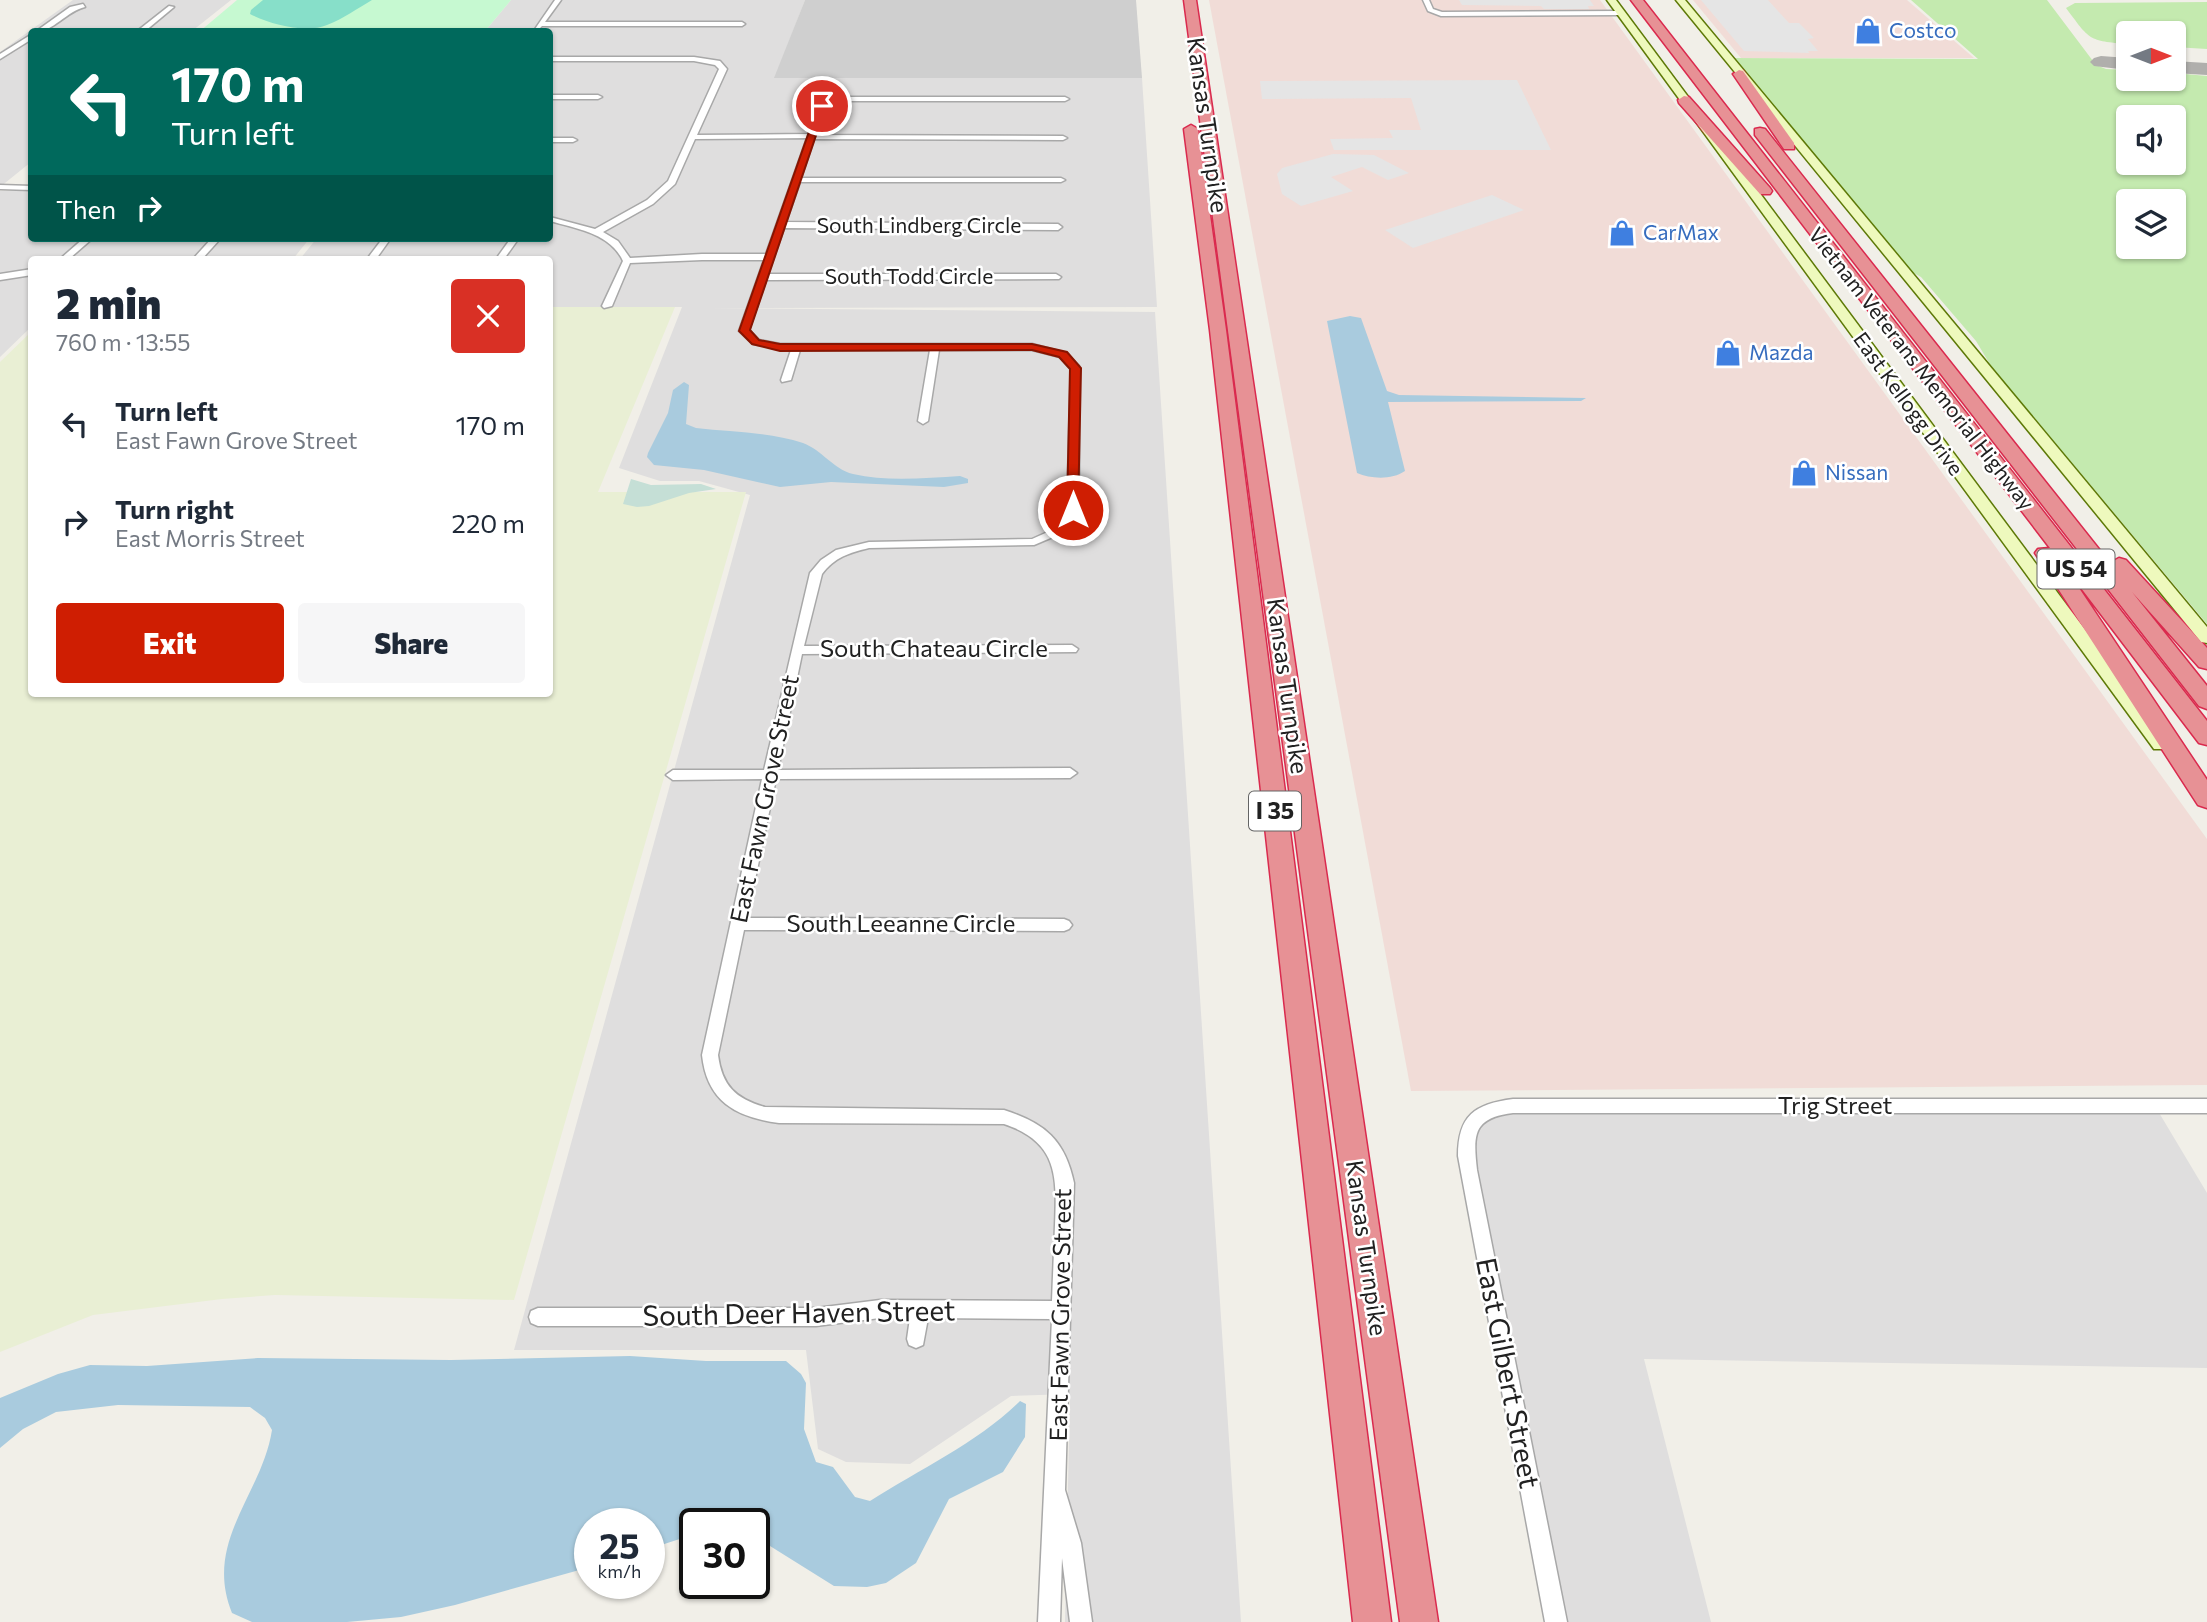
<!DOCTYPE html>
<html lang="en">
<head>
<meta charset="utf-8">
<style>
	body { margin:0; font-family:Commissioner,sans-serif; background:#f6f6f7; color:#1f2937; height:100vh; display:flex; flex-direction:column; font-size:26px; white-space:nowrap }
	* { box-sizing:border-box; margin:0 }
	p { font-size:23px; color:#747a83 }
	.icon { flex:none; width:38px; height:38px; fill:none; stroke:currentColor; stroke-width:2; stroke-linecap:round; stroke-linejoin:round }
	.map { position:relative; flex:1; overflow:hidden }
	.sheet { position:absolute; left:28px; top:256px; width:525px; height:441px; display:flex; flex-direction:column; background:#fff; border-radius:7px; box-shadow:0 2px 5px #0004 }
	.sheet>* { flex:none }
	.hud { position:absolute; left:28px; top:28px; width:525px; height:214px; border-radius:7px; box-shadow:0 2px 5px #0004; background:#00695c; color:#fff; overflow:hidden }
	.needle { width:46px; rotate:90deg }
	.fabs { position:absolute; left:2116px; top:21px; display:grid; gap:14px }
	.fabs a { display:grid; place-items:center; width:70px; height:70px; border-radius:7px; background:#fff; box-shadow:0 2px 5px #0004; font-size:35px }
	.speed { position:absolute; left:574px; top:1508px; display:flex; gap:14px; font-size:35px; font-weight:700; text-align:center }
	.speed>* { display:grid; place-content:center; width:91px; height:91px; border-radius:50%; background:#fff; box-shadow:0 2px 5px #0004; line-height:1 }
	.speed small { font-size:18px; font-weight:400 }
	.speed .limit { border:4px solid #111; border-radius:10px; background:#fff; color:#111 }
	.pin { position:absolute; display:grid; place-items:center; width:60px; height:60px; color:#fff; margin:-30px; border:4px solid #fff; border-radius:50%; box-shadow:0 2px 7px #0007 }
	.me { position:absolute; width:77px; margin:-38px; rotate:0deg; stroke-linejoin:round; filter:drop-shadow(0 0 5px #0008) }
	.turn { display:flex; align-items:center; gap:24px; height:147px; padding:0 28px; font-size:32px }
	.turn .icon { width:91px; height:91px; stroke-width:2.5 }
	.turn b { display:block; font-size:49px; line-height:60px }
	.then { display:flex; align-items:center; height:66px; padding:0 28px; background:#0003; gap:14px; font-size:26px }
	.round { display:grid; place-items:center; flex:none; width:74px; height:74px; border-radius:7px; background:#f6f6f7 }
	.head { display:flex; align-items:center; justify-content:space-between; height:119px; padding:0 28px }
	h1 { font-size:42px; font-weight:800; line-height:52px }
	.primary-button { display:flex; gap:14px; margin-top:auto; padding:14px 28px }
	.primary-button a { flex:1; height:80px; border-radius:7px; background:#cf1e02; color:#fff; font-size:28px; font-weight:800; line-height:80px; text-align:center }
	.primary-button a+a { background:#f6f6f7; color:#1f2937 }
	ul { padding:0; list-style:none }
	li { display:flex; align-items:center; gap:21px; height:98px; padding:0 28px }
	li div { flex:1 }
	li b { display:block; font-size:26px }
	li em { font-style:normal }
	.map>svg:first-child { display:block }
	.residential { fill:#dfdede }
	.commercial { fill:#f1dcd7 }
	.religious { fill:#cfcfcf }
	.farmland { fill:#e9efd4 }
	.grass { fill:#c4eaaf; fill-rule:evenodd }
	.wetland { fill:#c5dfd6 }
	.park { fill:#c6f9d1 }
	.pitch { fill:#87dfc9 }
	.parking { fill:#e5e5e5 }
	.water { fill:#a9cbde }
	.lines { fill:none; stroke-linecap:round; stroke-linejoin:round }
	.taxiway { fill:#b0afac; fill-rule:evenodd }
	.street-casing { stroke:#a8a8a8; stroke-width:3 }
	.secondary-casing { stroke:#5d7906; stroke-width:3 }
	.highway-casing { stroke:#da2a4e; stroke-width:3 }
	.street { fill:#fff; fill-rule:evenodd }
	.secondary { fill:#eef9bd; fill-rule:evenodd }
	.highway { fill:#e79195; fill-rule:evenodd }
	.route { fill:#cf1e02; stroke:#871401; stroke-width:2 }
	.labels { text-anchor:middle; stroke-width:5; stroke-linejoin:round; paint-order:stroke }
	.far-shop-label { font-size:21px; fill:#366cbe; stroke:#fff; text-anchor:start }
	.far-street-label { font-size:21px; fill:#212121; stroke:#fff }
	.shield { fill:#fff; stroke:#646464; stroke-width:2 }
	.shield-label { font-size:23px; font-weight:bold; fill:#212121 }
	.street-label { font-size:24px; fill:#212121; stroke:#fff }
	.near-street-label { font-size:28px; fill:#212121; stroke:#fff }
</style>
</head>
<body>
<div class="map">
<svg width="2207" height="1622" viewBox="0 0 2207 1622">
	<rect width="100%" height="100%" fill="#f1efe8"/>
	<!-- residential -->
	<g class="residential">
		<path d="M73 0H231L192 31 32 32 31 162 0 187V52Z"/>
		<path d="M511 0H805L775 78H1142L1157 307 711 308 1155 312 1241 1622H1065L1070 1394 1011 1396 910 1464 846 1462 818 1449 806 1350H514L750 495 699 481H660L619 468 682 307H550V259H300L317 238H550V32L485 31Z"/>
		<path d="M0 191H31L32 238H310L293 259H32L31 327 0 357Z"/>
		<path d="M2155 1106 2207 1193V1368L1644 1359 1711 1622H1556L1468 1170 1477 1115 1488 1109Z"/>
	</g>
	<!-- commercial -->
	<g class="commercial">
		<path d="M1209 0H1600L2207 839V1085L1411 1091Z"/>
		<path d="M1693 0H1907L1974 58H1741Z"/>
	</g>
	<!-- religious -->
	<path class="religious" d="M805 0H1136L1142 78H774Z"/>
	<!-- farmland -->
	<path class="farmland" d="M550 307H675L598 492H746L514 1300 275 1295 222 1299 93 1315 0 1352V362L31 332 32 693H550Z"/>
	<!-- grass -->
	<g class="grass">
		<path d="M1911 0H2047L2096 65 2106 69 2128 70V79H2174V73L2207 76V624L1991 366 1976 341 1921 277 1912 272 1732 58 1978 59ZM2128 117H2174V163H2128ZM2128 201H2174V247H2128Z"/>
		<path d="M2207 2V49L2174 47V33H2128V44C2088 41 2090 40 2066 8L2075 3Z"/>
	</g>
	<!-- wetland -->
	<path class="wetland" d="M631 479 651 485 701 484 716 489 689 493 649 506 637 507 623 504Z"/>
	<!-- park -->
	<path class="park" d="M237 0H511L485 31 199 32Z"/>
	<!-- pitch -->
	<path class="pitch" d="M263 0H372C358 8 343 19 327 25 306 34 270 24 250 14L251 10Z"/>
	<!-- parking -->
	<g class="parking">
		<path d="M1459 0H1590L1594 6H1588L1589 9H1544L1541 6 1462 5Z"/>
		<path d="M1701 0H1768L1789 23H1799L1814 38 1808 39 1818 51H1808L1809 53 1744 51Z"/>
		<path d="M1517 80 1551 150H1334L1330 139 1393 138 1389 130H1421L1411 98 1262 99 1260 81Z"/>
		<path d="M1333 154 1374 155 1409 173 1388 180 1362 167 1331 177 1353 191 1301 206 1282 194 1277 174 1282 168Z"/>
		<path d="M1492 195 1524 210 1413 248 1385 230Z"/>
	</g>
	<!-- water -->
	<g class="water">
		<path d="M1350 316 1361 318 1387 391 1399 395 1586 398 1581 401 1388 402 1405 471C1392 480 1371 479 1357 473L1327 321Z"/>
		<path d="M684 382 689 385 686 424 696 428C731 432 769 432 803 443 822 450 833 469 853 474 887 482 926 478 960 476L968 479V483L944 487 831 482 780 487 704 470 654 465 647 457 648 453 668 413 673 390Z"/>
		<path d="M630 1356 706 1361H786L801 1374 806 1383 804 1429 816 1462 833 1467 855 1497 870 1501C920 1469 977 1443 1020 1401L1026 1404 1025 1437 1003 1472 949 1499 916 1563 886 1583 867 1587 834 1586 754 1536V1524H695V1534L649 1549V1524H590V1567L455 1605 401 1617 347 1622H252L232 1613C203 1541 262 1495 272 1430L265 1418 250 1407 118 1405 56 1412 23 1429 0 1448V1398L58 1374 90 1365 147 1366 258 1358 451 1360Z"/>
	</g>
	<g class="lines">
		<!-- taxiway -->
		<g class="taxiway">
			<path d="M2101 56 2128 58V70L2094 66 2090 62 2094 58Z"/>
			<path d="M2174 61 2207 63V75L2174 73Z"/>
		</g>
		<!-- street casing -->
		<g class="street-casing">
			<g id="street">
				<path d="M555 0H561L545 22H742L745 24 742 26H542L539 29H535Z"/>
				<path d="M1423 0H1429L1433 9 1442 12 1621 11 1624 13 1621 15 1441 16 1428 11Z"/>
				<path d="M83 4 85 7C67 11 53 32 35 32L70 7Z"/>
				<path d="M169 6 174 7 144 32H136Z"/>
				<path d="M32 34V39L0 59V54Z"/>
				<path d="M550 57H694L720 61 727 69 697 135 809 134 819 104 842 97H1065L1069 99 1065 101H843L825 107 816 135 1063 136 1067 138 1063 140 814 139 801 178H1061L1065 180 1061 182H800L786 222 1058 224 1062 227 1058 230 784 228 768 274H1056L1061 277 1059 279 766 280 749 330 759 340 780 344H1032L1066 353 1079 366V510L1076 520 1067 531 1034 545 869 548C849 553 835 557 822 574L804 646 1072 645 1078 649 1076 652 802 654 778 770 1070 768 1077 773 1070 778 776 779 747 918 1064 919 1069 921 1072 925 1069 929 1064 931 744 930 718 1055C722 1086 736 1099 765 1107L1004 1110C1045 1123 1065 1140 1074 1183L1065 1490 1081 1543 1092 1622H1070L1062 1558 1060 1622H1038L1052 1319 928 1318 923 1345 916 1348 909 1345 907 1339 910 1318H880L816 1326H538L531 1323 529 1317 531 1311 538 1308H816L880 1300 1052 1301C1053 1276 1054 1250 1055 1225 1057 1176 1058 1142 1004 1124L779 1123C735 1117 707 1101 702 1055L762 779 673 780 666 775 673 770H764L810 573 821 560 836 550 869 542 1032 539 1059 527 1067 510 1071 369 1060 357 1032 350H939L928 421 923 424 918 421 930 350H800L791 380 782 382 781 380 791 350 753 344 739 331 764 260H702L630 263 612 306 604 308 602 306 623 261C610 233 577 229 550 221V217L595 229 647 200 668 181 719 69 715 65 694 61H550ZM807 138 766 254H702L630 258 618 241 603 232 653 204 675 184 695 139Z"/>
				<path d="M550 95H598L602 97 598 99H550Z"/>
				<path d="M550 138H573L577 140 573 142H550Z"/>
				<path d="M0 185 32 186V190L0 189Z"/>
				<path d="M84 238H93L69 259H60Z"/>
				<path d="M212 238H221L202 259H193Z"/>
				<path d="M383 238H391L376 259H367Z"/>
				<path d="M511 238H519L504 259H496Z"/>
				<path d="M32 269V275L0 280V274Z"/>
				<path d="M1513 1099H2207V1113H1513C1473 1118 1473 1134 1477 1170L1567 1622H1545L1458 1156C1458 1115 1475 1104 1513 1099Z"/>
			</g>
		</g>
		<!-- secondary casing -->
		<g class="secondary-casing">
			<g id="secondary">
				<path d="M1607 0H1616L2168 741 2170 745 2168 749H2154Z"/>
				<path d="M1676 0H1685L2207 627V643L2201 642Z"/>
			</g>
		</g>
		<!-- highway casing -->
		<g class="highway-casing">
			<g id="highway">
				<path d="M1184 0H1196L1438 1622H1400Z"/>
				<path d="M1631 0H1643L2207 721V745L2199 743 2065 567 2207 780V808L2198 805 2035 553 2038 549 2050 548Z"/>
				<path d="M1739 70 1743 71 1794 143V149H1784L1733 74Z"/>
				<path d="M1684 96 1689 97 1770 188 1772 191 1770 194H1760L1679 103 1678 100Z"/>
				<path d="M1191 125 1198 129 1226 330 1391 1622H1353L1210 330 1184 129Z"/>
				<path d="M1760 128 1765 129 2110 563 2119 558 2126 560 2207 648V669L2199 667 2132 592 2207 686V709L2199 706 1755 135V129Z"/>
			</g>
		</g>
		<!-- street -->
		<use href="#street" class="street"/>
		<!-- secondary -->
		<use href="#secondary" class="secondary"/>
		<!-- highway -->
		<use href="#highway" class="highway"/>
	</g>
	<!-- route -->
	<path class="route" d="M822 104 826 106 750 330 759 340 780 344H1032L1067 352 1081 368 1078 513H1069L1067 510 1070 369 1059 357 1032 350 780 351 752 344 739 331 818 106Z"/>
	<!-- icons -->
	<defs>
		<g id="shop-bare" transform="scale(2.1)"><path d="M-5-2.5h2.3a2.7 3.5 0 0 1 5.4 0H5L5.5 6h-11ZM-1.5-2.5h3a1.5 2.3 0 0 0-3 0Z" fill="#3f7fe0" stroke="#fff" stroke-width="2.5" paint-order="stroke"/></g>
	</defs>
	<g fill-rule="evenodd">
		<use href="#shop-bare" x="1868" y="31"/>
		<use href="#shop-bare" x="1622" y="233"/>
		<use href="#shop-bare" x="1728" y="353"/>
		<use href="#shop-bare" x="1804" y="473"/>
	</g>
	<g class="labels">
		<!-- far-shop labels -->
		<g class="far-shop-label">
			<text x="1889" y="38">Costco</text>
			<text x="1643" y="240">CarMax</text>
			<text x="1749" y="360">Mazda</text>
			<text x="1825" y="480">Nissan</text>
		</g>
		<!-- far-street labels -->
		<g class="far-street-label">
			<text x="919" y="233">South Lindberg Circle</text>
			<text x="909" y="284">South Todd Circle</text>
			<text transform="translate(1921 369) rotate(52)" y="7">Vietnam Veterans Memorial Highway</text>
			<text transform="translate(1908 404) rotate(54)" y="7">East Kellogg Drive</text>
		</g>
		<!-- shield labels -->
		<g class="shield">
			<rect x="2037.5" y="549.5" width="77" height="39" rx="5"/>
			<rect x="1249" y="791.5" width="52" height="39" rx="5"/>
		</g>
		<g class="shield-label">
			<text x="2076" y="577">US 54</text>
			<text x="1275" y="819">I 35</text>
		</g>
		<!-- street labels -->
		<g class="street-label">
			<text transform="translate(1207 125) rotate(82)" y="8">Kansas Turnpike</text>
			<text x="934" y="657">South Chateau Circle</text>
			<text transform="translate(1287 686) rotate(82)" y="8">Kansas Turnpike</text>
			<text transform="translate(765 799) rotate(-78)" y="8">East Fawn Grove Street</text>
			<text x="901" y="932">South Leeanne Circle</text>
			<text x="1835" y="1114">Trig Street</text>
			<text transform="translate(1366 1248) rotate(82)" y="8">Kansas Turnpike</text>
			<text transform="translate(1061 1315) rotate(-89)" y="8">East Fawn Grove Street</text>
		</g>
		<!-- near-street labels -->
		<g class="near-street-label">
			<text transform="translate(799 1313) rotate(-1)" y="10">South Deer Haven Street</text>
			<text transform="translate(1508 1373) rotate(79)" y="10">East Gilbert Street</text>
		</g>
	</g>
</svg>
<div class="fabs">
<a><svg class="needle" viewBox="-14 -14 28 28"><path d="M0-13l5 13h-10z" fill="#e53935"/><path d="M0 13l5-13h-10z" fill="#747a83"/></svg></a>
<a><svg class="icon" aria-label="sound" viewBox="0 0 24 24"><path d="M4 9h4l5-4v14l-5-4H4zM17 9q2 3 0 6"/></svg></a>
<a><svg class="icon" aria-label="layers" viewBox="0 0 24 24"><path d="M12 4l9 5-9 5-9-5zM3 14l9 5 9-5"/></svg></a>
</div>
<div class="speed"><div>25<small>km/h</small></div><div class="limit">30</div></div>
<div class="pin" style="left:822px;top:106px;background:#d93025"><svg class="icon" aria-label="arrive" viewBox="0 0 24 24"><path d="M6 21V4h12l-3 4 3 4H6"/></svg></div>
<svg class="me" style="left:1073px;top:510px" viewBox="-20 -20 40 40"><circle r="17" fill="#cf1e02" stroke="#fff" stroke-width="3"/><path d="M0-11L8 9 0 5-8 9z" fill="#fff"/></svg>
<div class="hud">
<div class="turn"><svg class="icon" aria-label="left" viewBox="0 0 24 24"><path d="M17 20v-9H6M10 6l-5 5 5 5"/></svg><div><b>170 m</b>Turn left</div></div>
<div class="then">Then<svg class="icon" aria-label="right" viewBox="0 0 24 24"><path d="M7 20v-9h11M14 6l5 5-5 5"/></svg></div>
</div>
<section class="sheet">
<div class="head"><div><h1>2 min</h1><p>760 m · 13:55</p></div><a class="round" style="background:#d93025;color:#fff"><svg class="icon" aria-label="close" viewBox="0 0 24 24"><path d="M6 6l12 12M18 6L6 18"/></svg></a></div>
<ul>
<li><svg class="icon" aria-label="left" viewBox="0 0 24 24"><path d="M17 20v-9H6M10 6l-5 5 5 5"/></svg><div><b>Turn left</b><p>East Fawn Grove Street</p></div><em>170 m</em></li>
<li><svg class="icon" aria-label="right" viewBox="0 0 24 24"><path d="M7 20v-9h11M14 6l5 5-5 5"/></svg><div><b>Turn right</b><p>East Morris Street</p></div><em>220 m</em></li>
</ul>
<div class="primary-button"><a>Exit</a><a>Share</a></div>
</section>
</div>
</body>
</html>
